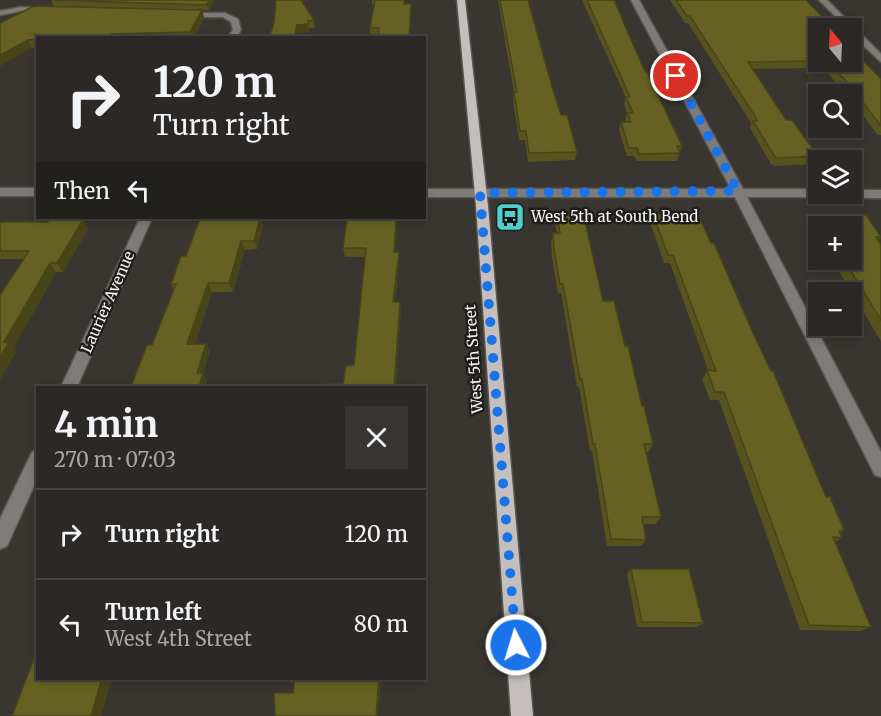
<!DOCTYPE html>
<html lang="en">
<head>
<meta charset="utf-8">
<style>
	body { margin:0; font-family:Merriweather,serif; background:#373432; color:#f1f3f6; height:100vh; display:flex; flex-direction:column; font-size:22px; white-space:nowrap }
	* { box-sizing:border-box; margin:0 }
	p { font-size:20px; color:#a6a6a7 }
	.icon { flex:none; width:33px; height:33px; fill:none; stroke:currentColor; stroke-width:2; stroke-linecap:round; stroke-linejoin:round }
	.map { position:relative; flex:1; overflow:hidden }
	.drawer { position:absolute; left:36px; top:386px; width:390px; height:294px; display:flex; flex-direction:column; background:#2b2825; border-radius:0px; box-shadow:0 3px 9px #0003,0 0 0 2px #474442 }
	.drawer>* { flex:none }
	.banner { position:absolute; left:36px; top:36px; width:390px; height:183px; border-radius:0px; box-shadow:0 3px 9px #0003,0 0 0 2px #474442; background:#2b2825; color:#f1f3f6; overflow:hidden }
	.needle { width:39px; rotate:342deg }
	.fabs { position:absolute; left:808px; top:18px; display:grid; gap:12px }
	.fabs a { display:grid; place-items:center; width:54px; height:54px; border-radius:0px; background:#2b2825; box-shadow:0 3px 9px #0003,0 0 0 2px #474442; font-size:30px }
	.pin { position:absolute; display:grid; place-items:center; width:51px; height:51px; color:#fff; margin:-26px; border:3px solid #fff; border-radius:50%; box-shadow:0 2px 6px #0007 }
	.me { position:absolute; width:66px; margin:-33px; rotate:355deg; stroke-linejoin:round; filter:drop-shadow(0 0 4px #0008) }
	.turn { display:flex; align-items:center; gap:21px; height:126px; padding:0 18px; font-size:27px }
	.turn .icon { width:78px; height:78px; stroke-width:2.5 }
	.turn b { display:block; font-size:42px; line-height:51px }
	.then { display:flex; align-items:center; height:57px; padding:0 18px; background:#0003; gap:12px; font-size:22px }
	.round { display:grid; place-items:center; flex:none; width:63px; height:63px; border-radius:0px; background:#373432 }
	.head { display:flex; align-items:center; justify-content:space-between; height:102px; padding:0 18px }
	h1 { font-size:36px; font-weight:700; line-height:45px }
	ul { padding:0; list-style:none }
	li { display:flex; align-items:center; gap:18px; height:90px; padding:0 18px; border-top:2px solid #474442 }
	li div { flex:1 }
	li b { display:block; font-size:22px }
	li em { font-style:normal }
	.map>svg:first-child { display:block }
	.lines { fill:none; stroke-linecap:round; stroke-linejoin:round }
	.minor-casing { stroke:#575550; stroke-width:3 }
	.major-casing { stroke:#575550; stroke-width:3 }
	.minor { fill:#7e7b79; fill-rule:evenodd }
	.major { fill:#c4bfbc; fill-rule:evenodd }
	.wall { fill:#58531e }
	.shaded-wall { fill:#474418 }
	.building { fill:#666123; stroke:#474418; stroke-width:1.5 }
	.route { stroke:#1a73e8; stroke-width:10; stroke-dasharray:0 18 }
	.labels { text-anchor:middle; stroke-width:5; stroke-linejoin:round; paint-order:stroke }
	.poi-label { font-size:15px; fill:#f6f5f2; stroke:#1f1e1c; text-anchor:start }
	.street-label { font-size:15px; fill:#f6f5f2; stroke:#1f1e1c }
</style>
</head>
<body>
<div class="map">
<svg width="881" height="716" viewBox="0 0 881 716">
	<rect width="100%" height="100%" fill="#393631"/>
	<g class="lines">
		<!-- minor casing -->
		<g class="minor-casing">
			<g id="minor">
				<path d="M631 0H639L743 189H819V194H824L819 197H747L881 452V477L875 475 735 197H424V189H731Z"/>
				<path d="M819 0H827L881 54V62L852 35V28H847Z"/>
				<path d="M21 7 46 8 50 10 46 12 21 11 0 15V11Z"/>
				<path d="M184 13H225L238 19 241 30 236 38H227L233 30 231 22 223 17H181V13Z"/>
				<rect x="0" y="188" width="38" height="8"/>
				<path d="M852 190H881V198H846L840 194H852Z"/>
				<path d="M140 218H152L77 387H61Z"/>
				<path d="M38 450V477L7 546 0 549V519L32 452Z"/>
			</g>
		</g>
		<!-- major casing -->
		<g class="major-casing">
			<path id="major" d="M457 0H465L488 206 533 716H511L476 206Z"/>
		</g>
		<!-- minor -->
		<use href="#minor" class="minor"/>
		<!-- major -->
		<use href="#major" class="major"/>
	</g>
	<!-- wall -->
	<g class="wall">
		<path d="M51 0H214L209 10 54 6Z"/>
		<path d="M372 0H404V4H411L410 38H378V36H370V28L374 4H372Z"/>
		<path d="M498 0H528L552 87 561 115 577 152 575 160 528 162 525 140H519L513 100 514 92Z"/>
		<path d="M582 0H614L645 72 682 146 677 161H637L634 156H627L619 130 621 122H626L625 120 627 113 624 104 626 98Z"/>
		<path d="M670 0H806L819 28V62H852L881 79V135H878L852 101V94H847L822 68 752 69 786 120 818 156 814 164 775 166 771 164 750 128 751 123 688 23H685Z"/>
		<path d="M202 10 204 18 194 38H38V48H32L0 23Z"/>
		<path d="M314 20 315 28H309V32L299 33 274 23Z"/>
		<path d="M557 213 603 301 625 346 653 444 649 452H646L661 517 656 524H643L646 540 641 546H607L592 451H590L579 387H577L561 293H558L552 258 551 242 553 233H557L555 222Z"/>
		<path d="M653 214 826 497 844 530 840 533 842 538 835 542 871 627 860 631 800 630 719 400H710L702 379 708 370 670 263H664L650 222Z"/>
		<path d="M823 215 881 237 878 241 881 245V341L832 260H852V226H819V237L813 227 818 218H821Z"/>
		<path d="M260 218 263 226 257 249 245 250 233 292H212L195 344H206L210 352 203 375 207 381 205 387H131L152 345 174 290 171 284 186 256Z"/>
		<path d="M83 220 88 229 63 272H56L14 347 17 350 0 379 23 259H0V222H48Z"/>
		<path d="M347 220 396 252H399V261L395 302 401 311 343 384 354 365 365 257H345L343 248Z"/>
		<path d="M631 569 703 623 697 627H637L627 574Z"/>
	</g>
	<!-- shaded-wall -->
	<g class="shaded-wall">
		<path d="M209 0H214L209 10 207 5Z"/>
		<path d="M202 10 204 18 194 38H192L190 32Z"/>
		<path d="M308 24 309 32 299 33 297 38H294L297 25Z"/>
		<path d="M28 40 32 48 0 66V55Z"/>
		<path d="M260 218 263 226 257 249 254 241Z"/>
		<path d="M396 218H397L395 261 394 252Z"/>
		<path d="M83 220 88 229 63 272 57 263Z"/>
		<path d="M241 241 245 250 233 292 229 283Z"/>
		<path d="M399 252V261L394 311 393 302Z"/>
		<path d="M50 263 56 272 14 347 17 350 0 379V357L4 342Z"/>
		<path d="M208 283 212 292 192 353 187 344Z"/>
		<path d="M400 302 401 311 396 387H394Z"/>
		<path d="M206 344 210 352 203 375 207 381 205 387H199L197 373Z"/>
		<path d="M102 678H112L101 716H91Z"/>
		<path d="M379 678H381L378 716H376Z"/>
	</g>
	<!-- building -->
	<g class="building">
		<path d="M51 0H209L207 5Z"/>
		<path d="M276 0H301L314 20 308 21V24L297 25 294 38H269L274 23Z"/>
		<path d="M375 0H404V4H411L409 38 378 37 379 28H370Z"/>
		<path d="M500 0H528L552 87 561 115H567L577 152 529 153 526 131H520L514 92H517Z"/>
		<path d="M587 0H614L645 72H647L682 146H677L680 153 639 154 637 148H629L621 122H631L627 113H633L626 97H630Z"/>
		<path d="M676 0H806L833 28H819V61L748 62 786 120H792L818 156 779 158 775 157 753 121H757L755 116 690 16H687Z"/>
		<path d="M34 6 202 10 190 32 111 34 108 38H38V39L28 40 0 55V23Z"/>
		<path d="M852 49 881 79V126L849 84 827 62H852Z"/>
		<path d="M557 213H583L603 301H614L625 346H628L642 406H644L653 444H644L661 517H642L646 540 611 539 595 444H593L582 379H580L563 284H560L554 249 553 233H560Z"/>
		<path d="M653 214H694L695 217H699L711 243H714L752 331 771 371H773L826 497H830L844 530 839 531 842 538 833 537 871 627 809 625 724 392H715L707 370 716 371 673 255H668Z"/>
		<path d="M823 215H866L881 237H876L881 245V320L844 260H852V226H823L818 218H825Z"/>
		<path d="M260 218 254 241H241L229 283H208L187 344H206L197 373H203L199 387H131L147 345H152L176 284H171L181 256H186L200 219Z"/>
		<path d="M358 218H396L394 252H399L393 302H400L394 387H324L325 384H343L346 366 354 365 366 248H343L347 220H358Z"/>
		<path d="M49 220H83L57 263H50L4 342H9L0 357V295L29 251H0V222H48Z"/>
		<path d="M631 569H689L703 623 642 622Z"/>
		<path d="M38 648V678H102L91 716H12Z"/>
		<path d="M295 678H379L376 716H275L274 693H293Z"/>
	</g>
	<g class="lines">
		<!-- route -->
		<path class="route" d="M516 645 480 193 738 191 676 76"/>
	</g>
	<!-- icons -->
	<defs>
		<g id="bus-square" transform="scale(1.5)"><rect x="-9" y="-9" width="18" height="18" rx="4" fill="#52cdcd" stroke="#1f1e1c"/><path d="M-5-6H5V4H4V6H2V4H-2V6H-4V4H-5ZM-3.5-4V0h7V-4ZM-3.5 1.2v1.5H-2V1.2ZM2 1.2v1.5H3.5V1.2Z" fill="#111"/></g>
	</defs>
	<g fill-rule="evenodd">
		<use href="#bus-square" x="510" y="217"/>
	</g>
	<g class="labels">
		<!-- poi labels -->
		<g class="poi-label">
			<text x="531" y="222">West 5th at South Bend</text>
		</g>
		<!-- street labels -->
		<g class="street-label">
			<text transform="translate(108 302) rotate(-66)" y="5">Laurier Avenue</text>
			<text transform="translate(474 359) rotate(-94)" y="5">West 5th Street</text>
		</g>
	</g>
</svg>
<div class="fabs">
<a><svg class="needle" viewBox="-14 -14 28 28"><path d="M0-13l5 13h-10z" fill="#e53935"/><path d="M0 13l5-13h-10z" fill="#a6a6a7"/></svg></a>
<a><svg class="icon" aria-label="search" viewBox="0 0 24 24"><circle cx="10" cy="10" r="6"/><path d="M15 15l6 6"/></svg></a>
<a><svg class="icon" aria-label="layers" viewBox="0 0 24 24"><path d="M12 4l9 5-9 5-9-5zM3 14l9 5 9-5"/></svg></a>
<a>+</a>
<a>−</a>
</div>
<div class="pin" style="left:676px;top:76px;background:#d93025"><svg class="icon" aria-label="arrive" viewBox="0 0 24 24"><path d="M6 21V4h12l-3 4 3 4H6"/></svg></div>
<svg class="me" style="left:516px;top:645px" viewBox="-20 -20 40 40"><circle r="17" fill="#1a73e8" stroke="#fff" stroke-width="3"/><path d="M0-11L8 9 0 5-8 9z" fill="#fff"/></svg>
<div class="banner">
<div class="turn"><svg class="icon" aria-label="right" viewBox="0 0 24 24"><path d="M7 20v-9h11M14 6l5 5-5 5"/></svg><div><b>120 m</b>Turn right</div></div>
<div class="then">Then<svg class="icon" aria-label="left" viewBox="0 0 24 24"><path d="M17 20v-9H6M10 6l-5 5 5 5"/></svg></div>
</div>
<section class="drawer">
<div class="head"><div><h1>4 min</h1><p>270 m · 07:03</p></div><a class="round"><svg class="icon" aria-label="close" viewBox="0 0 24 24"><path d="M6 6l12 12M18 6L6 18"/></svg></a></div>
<ul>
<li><svg class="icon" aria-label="right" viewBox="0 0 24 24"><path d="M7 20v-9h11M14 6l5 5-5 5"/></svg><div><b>Turn right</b></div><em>120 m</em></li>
<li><svg class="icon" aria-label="left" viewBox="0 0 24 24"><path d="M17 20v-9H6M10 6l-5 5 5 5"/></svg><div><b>Turn left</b><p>West 4th Street</p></div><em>80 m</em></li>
</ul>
</section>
</div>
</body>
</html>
